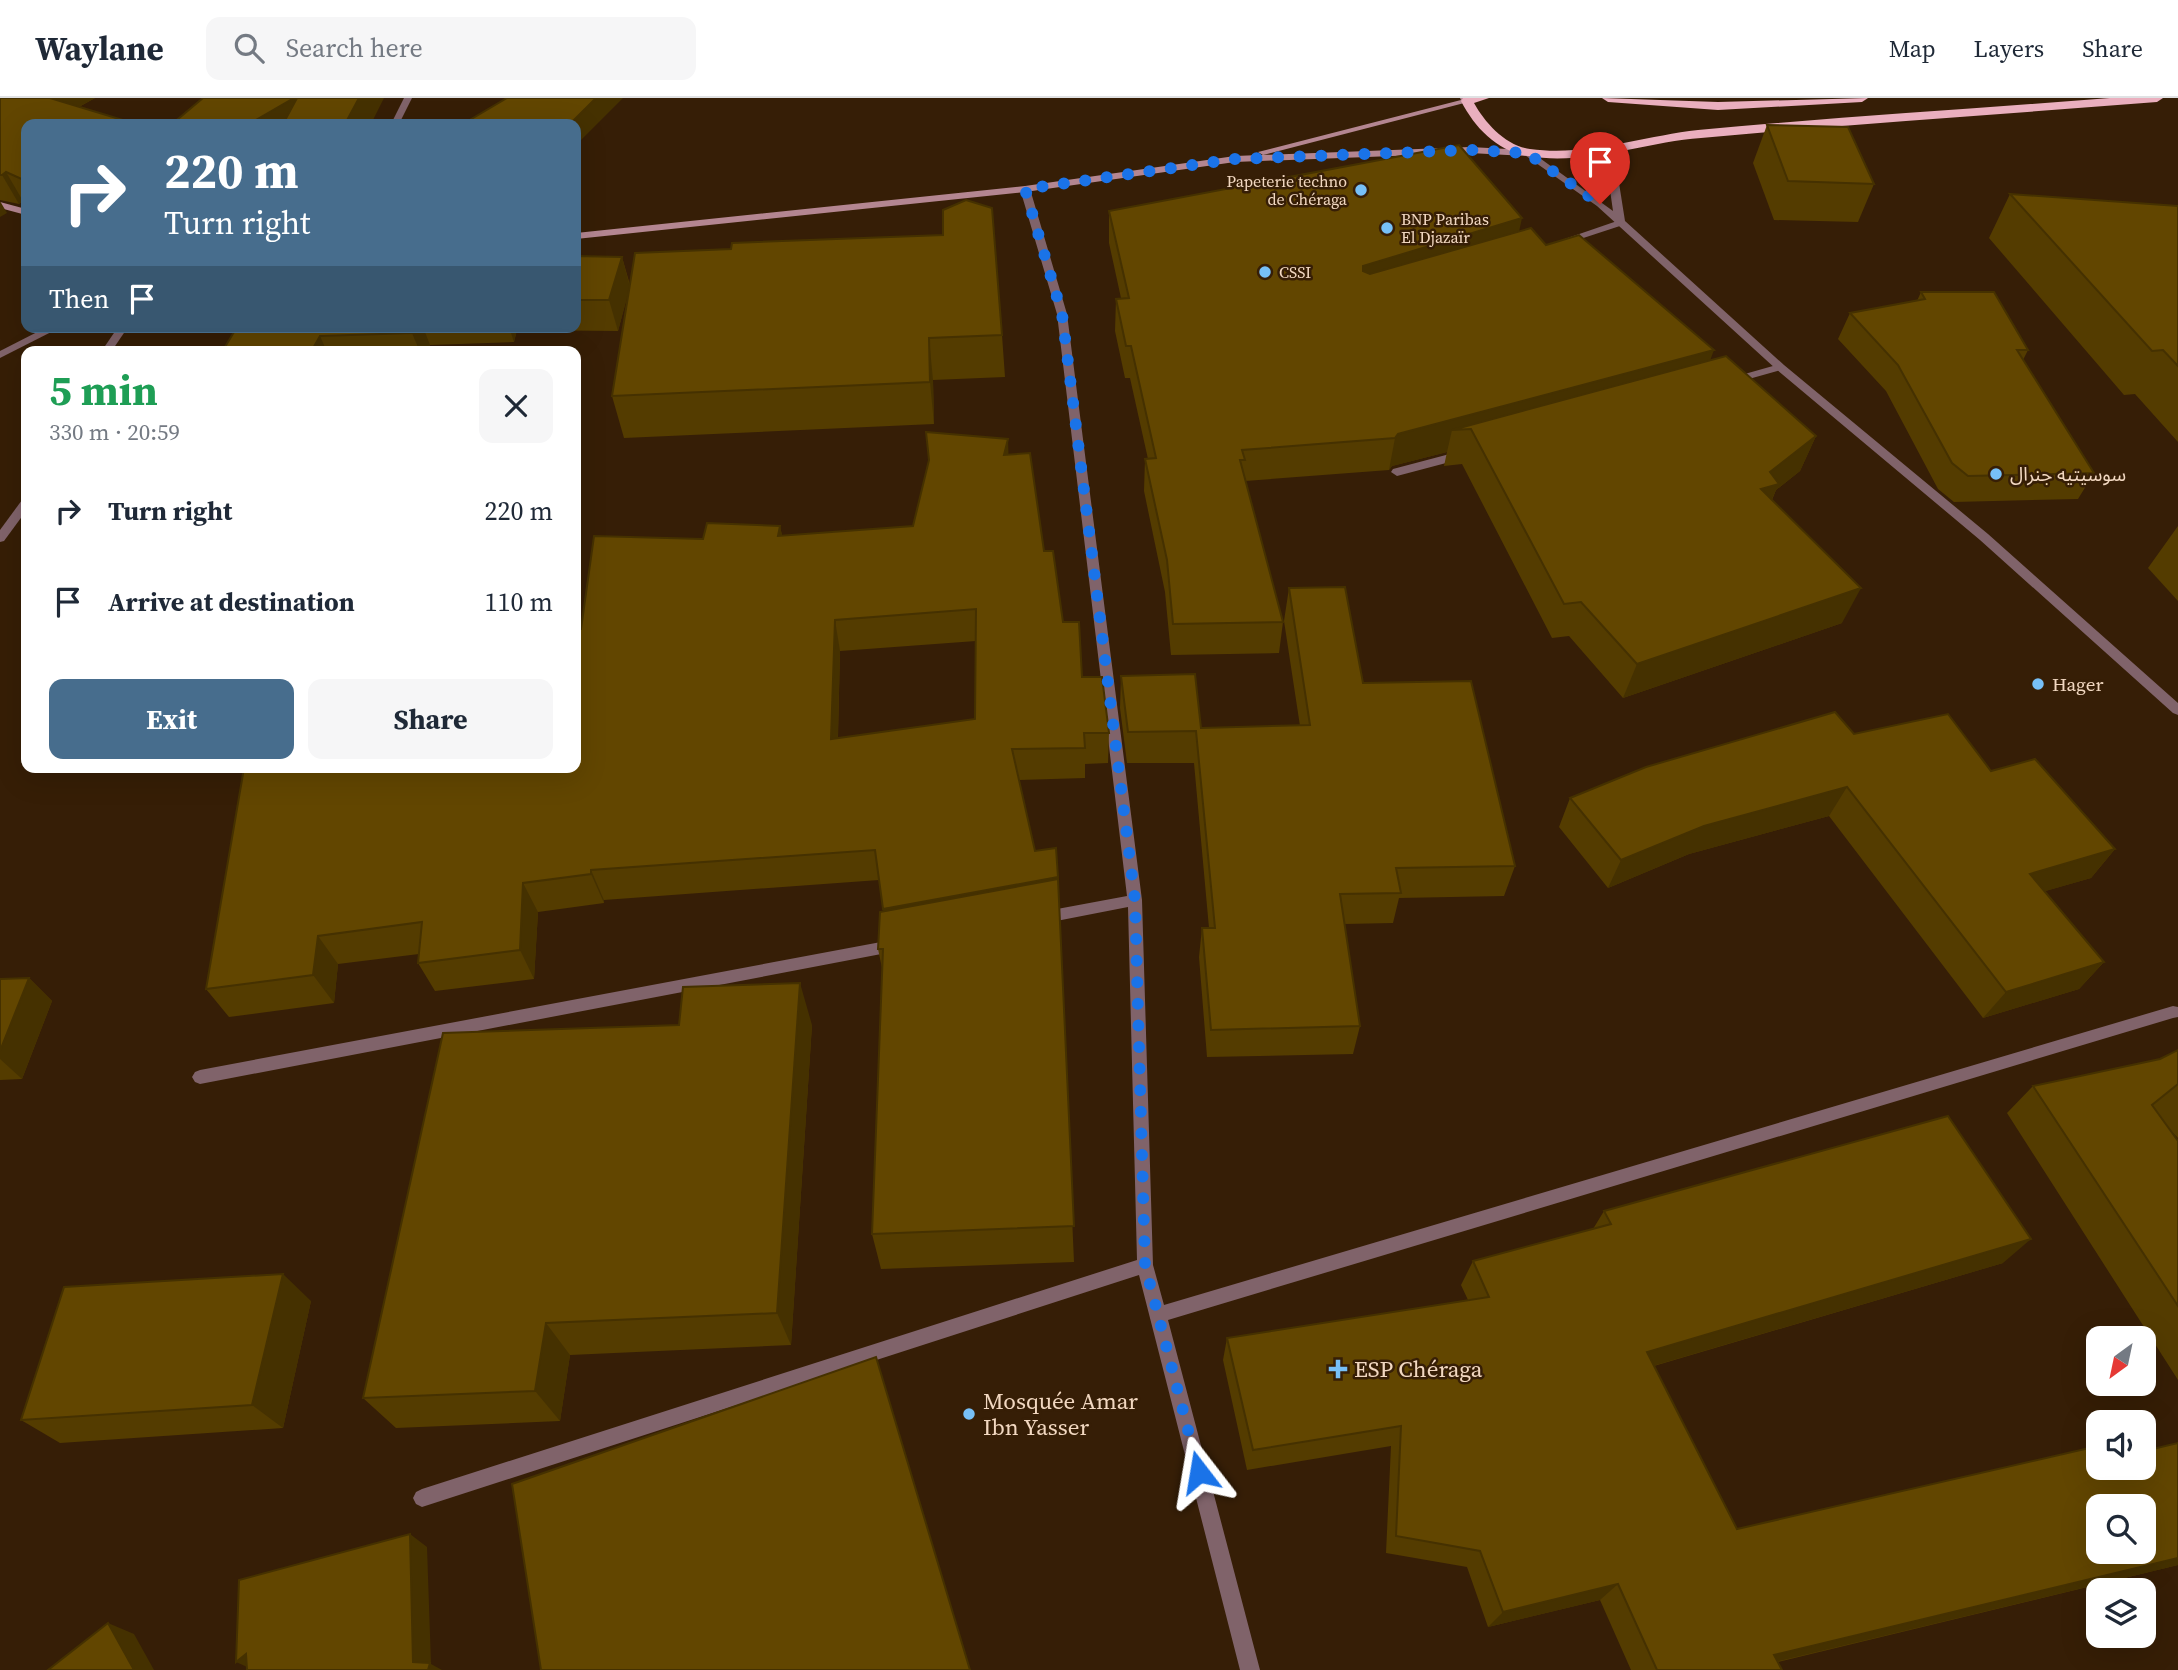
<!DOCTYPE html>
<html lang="en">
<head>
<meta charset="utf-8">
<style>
	body { margin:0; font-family:"Source Serif 4","Noto Sans Arabic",serif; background:#f6f6f7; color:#1f2937; height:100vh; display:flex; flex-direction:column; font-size:26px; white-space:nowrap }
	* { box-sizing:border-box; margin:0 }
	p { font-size:23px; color:#747a83 }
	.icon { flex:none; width:38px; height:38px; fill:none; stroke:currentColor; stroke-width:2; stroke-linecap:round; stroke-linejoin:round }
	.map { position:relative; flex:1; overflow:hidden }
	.side { position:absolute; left:21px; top:248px; width:560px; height:427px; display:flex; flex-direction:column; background:#fff; border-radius:14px; box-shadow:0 7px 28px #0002 }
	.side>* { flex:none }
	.top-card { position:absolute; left:21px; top:21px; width:560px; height:214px; border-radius:14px; box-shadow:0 7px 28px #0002; background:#476d8d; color:#fff; overflow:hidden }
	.needle { width:46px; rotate:213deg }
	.buttons { position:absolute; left:2086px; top:1228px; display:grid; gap:14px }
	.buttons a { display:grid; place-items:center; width:70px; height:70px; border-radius:14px; background:#fff; box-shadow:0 7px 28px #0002; font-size:35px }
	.pin { position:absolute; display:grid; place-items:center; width:60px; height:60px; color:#fff; margin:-72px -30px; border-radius:50% 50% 50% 0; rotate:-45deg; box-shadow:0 0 7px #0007 }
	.pin .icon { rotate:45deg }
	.me { position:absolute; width:77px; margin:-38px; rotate:346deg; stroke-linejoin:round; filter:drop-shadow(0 0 5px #0008) }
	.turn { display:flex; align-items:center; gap:24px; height:147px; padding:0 28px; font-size:32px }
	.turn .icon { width:91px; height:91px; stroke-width:2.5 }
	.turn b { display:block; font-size:49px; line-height:60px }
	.then { display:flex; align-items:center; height:66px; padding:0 28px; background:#0003; gap:14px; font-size:26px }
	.round { display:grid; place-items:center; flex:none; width:74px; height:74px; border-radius:14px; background:#f6f6f7 }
	.summary { display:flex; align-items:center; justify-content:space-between; height:119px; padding:0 28px }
	h1 { font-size:42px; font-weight:700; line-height:52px; color:#1e9e55 }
	.primary-button { display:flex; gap:14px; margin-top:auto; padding:14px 28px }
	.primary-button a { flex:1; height:80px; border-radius:14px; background:#476d8d; color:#fff; font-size:28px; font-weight:700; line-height:80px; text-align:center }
	.primary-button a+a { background:#f6f6f7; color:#1f2937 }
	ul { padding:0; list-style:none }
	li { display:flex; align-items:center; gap:21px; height:91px; padding:0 28px }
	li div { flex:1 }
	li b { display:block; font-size:26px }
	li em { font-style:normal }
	header { display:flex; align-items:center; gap:42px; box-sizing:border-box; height:98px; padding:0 35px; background:#fff; border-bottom:2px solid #e0e1e3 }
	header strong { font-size:33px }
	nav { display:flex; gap:38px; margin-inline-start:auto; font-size:24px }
	.search { width:490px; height:63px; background:#f6f6f7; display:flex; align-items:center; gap:18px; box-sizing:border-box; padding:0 24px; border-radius:14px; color:#747a83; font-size:26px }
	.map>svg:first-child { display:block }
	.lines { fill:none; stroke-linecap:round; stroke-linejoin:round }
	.service { fill:#80636a; fill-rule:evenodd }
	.minor { fill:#80636a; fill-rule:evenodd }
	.tertiary { fill:#80636a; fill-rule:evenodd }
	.secondary { fill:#b48691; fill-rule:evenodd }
	.trunk { fill:#eaafbe; fill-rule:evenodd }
	.wall { fill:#543c00; fill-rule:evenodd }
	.shaded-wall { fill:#453100 }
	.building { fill:#624600; stroke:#453100; stroke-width:2; fill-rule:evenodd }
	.route { stroke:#1a73e8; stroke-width:12; stroke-dasharray:0 21.6 }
	.poi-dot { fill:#77c0f7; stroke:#361e06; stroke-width:2.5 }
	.labels { text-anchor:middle; stroke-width:5; stroke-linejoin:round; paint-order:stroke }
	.far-poi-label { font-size:16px; fill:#f2d8c1; stroke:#361e06; text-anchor:start }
	.poi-label { font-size:19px; fill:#f2d8c1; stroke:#361e06; text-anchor:start }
	.near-poi-label { font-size:23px; fill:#f2d8c1; stroke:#361e06; text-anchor:start }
</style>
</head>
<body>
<header>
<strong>Waylane</strong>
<div class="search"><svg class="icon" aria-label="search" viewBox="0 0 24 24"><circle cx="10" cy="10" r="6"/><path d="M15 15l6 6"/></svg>Search here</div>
<nav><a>Map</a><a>Layers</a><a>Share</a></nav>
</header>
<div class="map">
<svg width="2178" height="1572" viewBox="0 0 2178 1572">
	<rect width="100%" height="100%" fill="#361e06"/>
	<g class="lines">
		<!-- service -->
		<path class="service" d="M1620 122 1623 123V127L1565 146 1556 144Z"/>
		<!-- minor -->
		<g class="minor">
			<path d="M404 0H412L399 26H391Z"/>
			<path d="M1025 88 1030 91 1067 216 1142 802 1153 1167 1164 1207 2173 908 2178 909V919L2173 920 1168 1222 1260 1572H1240L1139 1177 422 1409 416 1406 413 1400 416 1394 422 1391 1137 1162 1128 809 1041 826 1036 824 1034 820 1036 816 1041 814 1127 798 1057 216 1020 91Z"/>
			<path d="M118 229H128L111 254H101Z"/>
			<path d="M1780 266 1785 269 1784 271 1731 286 1726 283 1727 281Z"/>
			<path d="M1461 353 1467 357 1465 360 1397 378 1391 374 1393 371Z"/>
			<path d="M26 401V413L4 443 0 444V432L22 402Z"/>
			<path d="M897 841 902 843 904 847 902 851 897 853 200 986 195 984 192 979 195 974 200 972Z"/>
		</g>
		<!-- tertiary -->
		<g class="tertiary">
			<path d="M1616 46 1624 48 1619 85 1625 123 1784 267 1988 436 2178 605V617L2173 615 1980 442 1776 271 1597 108 1522 55 1530 53 1613 113 1609 85Z"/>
			<path d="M47 229H61L0 260V253Z"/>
		</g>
		<!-- secondary -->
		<g class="secondary">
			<path d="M1460 0H1469L1472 3 1263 57 1258 54 1461 2Z"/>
			<path d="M1470 49 1527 52 1532 55 1527 58 1470 55 1235 64 1025 94 576 141V135L1025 88 1235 58Z"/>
			<path d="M0 104 26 111V117L0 110Z"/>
		</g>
		<!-- trunk -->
		<g class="trunk">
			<path d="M1463 0H1489L1474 5C1485 25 1506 48 1530 51 1586 59 1643 38 1698 32 1835 19 1972 11 2110 0H2163L2157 4C2005 16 1853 26 1701 40 1645 44 1585 68 1528 58 1497 53 1475 30 1461 3Z"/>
			<path d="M1602 0 1718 4 1868 0 1862 4 1718 12 1608 4Z"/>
		</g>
	</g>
	<!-- wall -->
	<g class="wall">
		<path d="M0 0H95L79 9 26 26V105L23 103 19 106 0 102Z"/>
		<path d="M1767 27 1874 86 1858 124 1774 122 1753 65Z"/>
		<path d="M2010 96 2178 108V344L2135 296 2124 297 1989 140Z"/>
		<path d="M1109 113 1519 133 1546 147 1816 338 1800 373 1776 392 1772 402 1842 525 1623 600 1569 538 1552 540 1462 366 1444 368 1447 354 1392 368 1389 372 1245 383 1283 524 1279 555 1171 557 1165 494 1144 393 1145 361H1148L1130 280H1125L1115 233 1116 201 1121 200 1109 145Z"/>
		<path d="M576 158 622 159 630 187 1002 237 1005 279 933 282 934 326 624 340 612 298 628 195 618 233 517 232 514 244 430 247 428 254H222L237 229H576Z"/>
		<path d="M1921 194 2028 252 2023 262 2094 375 2078 401 1954 404 1938 391 1886 293 1838 241 1850 215 1917 203Z"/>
		<path d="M1009 356 1044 453 1063 524 1082 579 1109 635 1108 665 1085 666V680L1019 682 1035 753 1056 750 1074 1164 881 1171 872 1136 882 870 878 851 884 814 879 782 604 802V805L538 814 534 881 435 893 418 865 419 856 338 866 334 905 229 919 206 891 581 531 703 441 780 428 782 438 913 428ZM976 543 975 621 838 640 840 553Z"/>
		<path d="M2178 428V503L2148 470Z"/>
		<path d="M1289 490 1363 585 1515 768 1504 798 1399 800 1393 825 1344 826 1360 928 1353 956 1207 959 1199 859 1202 830H1209L1194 665H1127L1120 610 1121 578 1201 630 1300 628 1284 523Z"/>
		<path d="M1854 636 1991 673 2115 751 2091 780 2045 793 2104 864 2079 891 1983 920 1829 718 1689 756 1608 790 1559 729 1570 700Z"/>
		<path d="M29 880 52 903 22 981 0 982V881Z"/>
		<path d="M812 927 791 1247 570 1257 560 1323 396 1330 363 1300Z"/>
		<path d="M2178 952V1040L2172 1034 2178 1043V1282L2007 1015 2033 988 2160 961Z"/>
		<path d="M1604 1113 2003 1165 1654 1268 1737 1431 2178 1467 1778 1564 1782 1572H1631L1600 1502 1488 1529 1467 1469 1386 1455 1391 1348 1247 1372 1223 1262 1227 1240 1468 1202 1461 1187 1473 1163 1593 1131Z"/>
		<path d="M311 1203 283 1330 60 1345 21 1322Z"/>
	</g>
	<!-- shaded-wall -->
	<g class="shaded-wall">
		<path d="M37 0H95L51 24Z"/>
		<path d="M294 0H300L310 26H249Z"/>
		<path d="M359 0H384L371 26H345Z"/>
		<path d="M596 0H623L576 47V26H570Z"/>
		<path d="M6 74 23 103 19 106 2 77Z"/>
		<path d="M0 103 7 115 0 119Z"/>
		<path d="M1522 120 1515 152 1358 200 1363 168Z"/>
		<path d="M622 159 630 189 618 233 609 202Z"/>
		<path d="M414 229H423L430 247 428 254H420L412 235Z"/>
		<path d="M509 229H516L517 232 514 244Z"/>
		<path d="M320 238 327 254H311Z"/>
		<path d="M929 240 933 282 934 326 930 284Z"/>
		<path d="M1714 252 1702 284 1471 331 1452 332 1447 354 1392 368 1389 372 1395 340 1398 336Z"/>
		<path d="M1816 338 1800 373 1776 392 1763 421 1761 391 1770 374Z"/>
		<path d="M1008 341 1009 373 1004 357Z"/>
		<path d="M780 428 787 460 778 438Z"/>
		<path d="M1861 490 1842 525 1623 600 1637 566Z"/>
		<path d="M835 522 840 553 837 672 831 641Z"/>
		<path d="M1847 689 1829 718 1689 756 1608 790 1621 762 1704 728Z"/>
		<path d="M2115 751 2091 780 2008 804 2030 776Z"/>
		<path d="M591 772 604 802V805L591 776Z"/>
		<path d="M1058 779V808L889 840 883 811Z"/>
		<path d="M523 785 538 814 534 881 520 852Z"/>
		<path d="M318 838 338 866 334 905 313 877Z"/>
		<path d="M2104 864 2079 891 1983 920 2006 894Z"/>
		<path d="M29 880 52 903 22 981 0 961V953Z"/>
		<path d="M800 885 812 927 791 1247 777 1215Z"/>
		<path d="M2031 1141 2003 1165 1629 1275 1647 1254Z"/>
		<path d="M283 1176 311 1203 283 1330 252 1307Z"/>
		<path d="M546 1225 570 1257 560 1323 535 1293Z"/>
		<path d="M410 1436 427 1449 431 1566 442 1572H427L413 1564Z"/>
		<path d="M2178 1460V1467L1750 1570 1774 1557Z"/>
		<path d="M1618 1486 1600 1502 1488 1529 1503 1514Z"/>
		<path d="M108 1525 134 1536 154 1572H134Z"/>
		<path d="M246 1556 254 1572 236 1564Z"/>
	</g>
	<!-- building -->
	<g class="building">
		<path d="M0 0H50L136 26H26V83L6 74 2 77H0Z"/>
		<path d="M203 0H294L249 26H172Z"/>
		<path d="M297 0H359L345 26H283Z"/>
		<path d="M507 0H596L570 26H463Z"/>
		<path d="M1767 27 1848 29 1874 86 1788 83Z"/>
		<path d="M1459 47 1522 120 1363 168V173L1370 176 1531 130 1546 147 1579 137 1714 252 1398 336 1395 340 1242 352 1245 362H1240L1283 524 1173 526 1167 462 1145 361 1156 360 1131 248H1126L1116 201 1129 200 1109 113Z"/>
		<path d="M2010 96 2178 108V268L2163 252 2152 253Z"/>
		<path d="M966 102 992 110 1002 237 929 240 930 284 612 298 635 155 731 151 732 145 943 137V112Z"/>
		<path d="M576 158 622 159 609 202H576Z"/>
		<path d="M1921 194H1994L2028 252H2017L2094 375 1968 378 1952 365 1898 267 1850 215 1925 201Z"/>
		<path d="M237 229H414L412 235 320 238 311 254H222Z"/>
		<path d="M1726 258 1816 338 1770 374 1779 386 1761 391 1861 490 1637 566 1581 504 1564 506 1471 331 1452 332Z"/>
		<path d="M926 334 1008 341 1004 357 1030 355 1044 453H1053L1063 524H1079L1082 579H1102L1109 635H1084L1085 650 1012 651 1035 753 1056 750 1058 779 883 811 875 752 591 772V776L523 785 520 852 418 865 422 824 318 838 313 877 206 891 244 670H576V531H581L594 438 703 441 707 425 780 428 778 438 913 428 929 362ZM976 511 975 621 831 641 835 522Z"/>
		<path d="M1345 489 1363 585 1471 583 1515 768 1396 770 1401 795 1340 796 1360 928 1211 932 1202 830H1215L1196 633 1128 634 1121 578 1195 576 1201 630 1310 627 1289 490Z"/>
		<path d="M1835 614 1854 636 1948 616 1991 673 2035 661 2115 751 2030 776 2104 864 2006 894 1847 689 1704 728 1621 762 1570 700 1646 669Z"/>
		<path d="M1058 781 1074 1128 872 1136 883 851H878L880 814Z"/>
		<path d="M29 880 0 953V881Z"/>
		<path d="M800 885 777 1215 546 1225 535 1293 363 1300 443 935 679 927 683 889Z"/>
		<path d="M2178 952V986L2152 1007 2178 1043V1208L2033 988 2160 961Z"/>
		<path d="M1948 1018 2031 1141 1647 1254 1737 1431 2098 1348V1370H2144V1353L2178 1345V1460L1774 1557 1782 1572H1657L1618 1486 1503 1514 1480 1453 1396 1438 1401 1328 1253 1352 1227 1240 1489 1199 1473 1163 1611 1126 1604 1113ZM2098 1409H2144V1454H2098Z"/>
		<path d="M283 1176 252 1307 21 1322 64 1189Z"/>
		<path d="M876 1259 970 1572H541L512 1386Z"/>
		<path d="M410 1436 413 1564 430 1565 428 1572H247L246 1556 236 1564 239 1482Z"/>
		<path d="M108 1525 134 1572H48Z"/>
	</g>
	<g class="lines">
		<!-- route -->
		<path class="route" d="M1199 1374 1145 1167 1135 802 1062 216 1025 91 1235 61 1470 52 1527 55 1600 106"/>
	</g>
	<!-- markers -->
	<g class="poi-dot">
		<circle cx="1361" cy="92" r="7"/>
		<circle cx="1387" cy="130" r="7"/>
		<circle cx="1265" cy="174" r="7"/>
		<circle cx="1996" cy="376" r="7"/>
		<circle cx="2038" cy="586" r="7"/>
		<path d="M1334.5 1260.5h7v7h7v7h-7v7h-7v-7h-7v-7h7z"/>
		<circle cx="969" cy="1316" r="7"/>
	</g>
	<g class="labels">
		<!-- far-poi labels -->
		<g class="far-poi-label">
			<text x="1347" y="89" text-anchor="end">Papeterie techno<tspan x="1347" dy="18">de Chéraga</tspan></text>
			<text x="1401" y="127">BNP Paribas<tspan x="1401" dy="18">El Djazaïr</tspan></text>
			<text x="1279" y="180">CSSI</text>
		</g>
		<!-- poi labels -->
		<g class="poi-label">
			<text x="2010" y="383">سوسيتيه جنرال</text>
			<text x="2052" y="593">Hager</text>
		</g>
		<!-- near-poi labels -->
		<g class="near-poi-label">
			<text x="1354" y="1279">ESP Chéraga</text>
			<text x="983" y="1311">Mosquée Amar<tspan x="983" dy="26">Ibn Yasser</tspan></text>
		</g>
	</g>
</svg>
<div class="buttons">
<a><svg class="needle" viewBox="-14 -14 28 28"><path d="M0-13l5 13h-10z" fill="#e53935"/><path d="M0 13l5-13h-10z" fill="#747a83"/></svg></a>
<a><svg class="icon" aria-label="sound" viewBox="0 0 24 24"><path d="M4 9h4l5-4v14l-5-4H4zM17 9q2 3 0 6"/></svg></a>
<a><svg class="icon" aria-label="search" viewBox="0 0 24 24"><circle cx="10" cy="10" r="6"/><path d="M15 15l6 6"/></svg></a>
<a><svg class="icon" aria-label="layers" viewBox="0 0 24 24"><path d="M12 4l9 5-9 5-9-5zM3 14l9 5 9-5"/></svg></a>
</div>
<div class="pin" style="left:1600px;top:106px;background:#d93025"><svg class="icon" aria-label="arrive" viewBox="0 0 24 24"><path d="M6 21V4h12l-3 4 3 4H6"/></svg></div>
<svg class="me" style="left:1199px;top:1374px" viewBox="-20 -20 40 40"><path d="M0-17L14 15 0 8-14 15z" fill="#1a73e8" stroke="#fff" stroke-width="4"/></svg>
<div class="top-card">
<div class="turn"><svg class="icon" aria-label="right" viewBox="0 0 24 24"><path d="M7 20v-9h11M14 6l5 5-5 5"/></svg><div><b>220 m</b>Turn right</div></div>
<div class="then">Then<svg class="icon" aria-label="arrive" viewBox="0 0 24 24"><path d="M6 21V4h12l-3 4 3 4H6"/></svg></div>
</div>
<section class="side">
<div class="summary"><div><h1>5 min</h1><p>330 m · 20:59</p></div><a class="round"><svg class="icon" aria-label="close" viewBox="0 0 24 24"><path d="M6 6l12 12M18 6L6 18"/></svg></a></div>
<ul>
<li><svg class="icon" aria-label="right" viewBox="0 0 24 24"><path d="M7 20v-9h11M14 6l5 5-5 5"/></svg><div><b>Turn right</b></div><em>220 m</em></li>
<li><svg class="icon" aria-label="arrive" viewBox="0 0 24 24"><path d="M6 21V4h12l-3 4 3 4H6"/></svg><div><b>Arrive at destination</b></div><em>110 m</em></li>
</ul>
<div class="primary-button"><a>Exit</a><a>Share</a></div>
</section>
</div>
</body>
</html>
